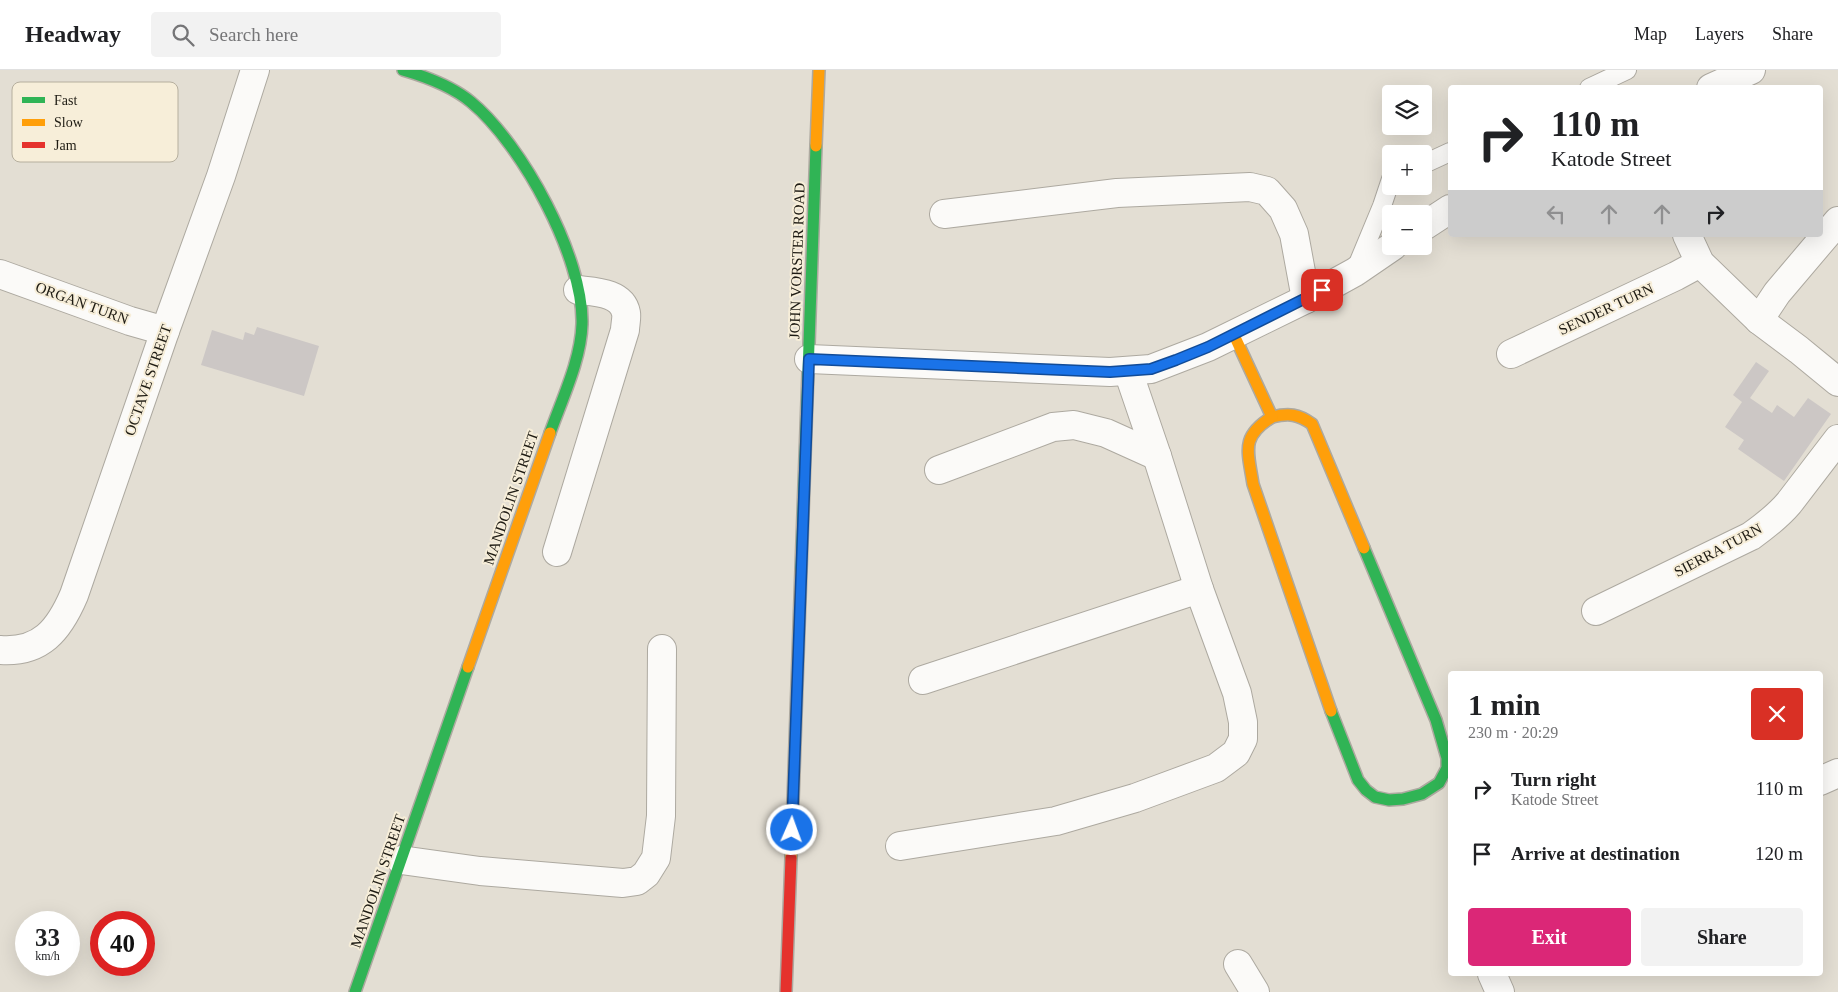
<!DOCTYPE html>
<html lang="en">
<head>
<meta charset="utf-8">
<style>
	body { margin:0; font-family:"Times New Roman",serif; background:#f2f2f2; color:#202124; height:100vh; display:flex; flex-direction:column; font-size:19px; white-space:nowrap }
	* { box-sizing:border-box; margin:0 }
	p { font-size:16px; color:#757577 }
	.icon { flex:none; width:28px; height:28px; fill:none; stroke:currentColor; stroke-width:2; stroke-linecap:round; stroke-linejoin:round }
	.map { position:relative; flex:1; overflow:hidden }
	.sheet { position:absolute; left:1448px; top:601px; width:375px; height:305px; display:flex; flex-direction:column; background:#fff; border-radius:5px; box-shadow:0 5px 20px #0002 }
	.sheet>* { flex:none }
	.hud { position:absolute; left:1448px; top:15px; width:375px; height:152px; border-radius:5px; box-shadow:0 5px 20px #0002; background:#fff; color:#202124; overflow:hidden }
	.fabs { position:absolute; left:1382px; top:15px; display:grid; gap:10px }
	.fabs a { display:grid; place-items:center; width:50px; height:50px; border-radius:5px; background:#fff; box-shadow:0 5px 20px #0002; font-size:25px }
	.speed { position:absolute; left:15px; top:841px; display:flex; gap:10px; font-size:25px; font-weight:700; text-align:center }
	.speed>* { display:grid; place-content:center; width:65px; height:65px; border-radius:50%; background:#fff; box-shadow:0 5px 20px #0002; line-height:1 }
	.speed small { font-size:12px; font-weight:400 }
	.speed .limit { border:8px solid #d22; background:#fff; color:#111 }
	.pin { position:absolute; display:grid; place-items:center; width:42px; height:42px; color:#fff; margin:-21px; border-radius:10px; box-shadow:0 2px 8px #0006 }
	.me { position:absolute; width:55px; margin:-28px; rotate:2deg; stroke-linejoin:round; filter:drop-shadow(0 0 4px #0008) }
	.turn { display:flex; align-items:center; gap:18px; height:105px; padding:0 20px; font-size:22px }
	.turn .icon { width:65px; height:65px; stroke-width:2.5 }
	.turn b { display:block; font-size:35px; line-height:42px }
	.lanes { display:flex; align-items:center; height:48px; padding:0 20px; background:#0003; justify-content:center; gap:25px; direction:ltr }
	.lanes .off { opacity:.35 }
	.round { display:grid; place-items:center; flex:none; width:52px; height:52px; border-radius:5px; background:#f2f2f2 }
	.head { display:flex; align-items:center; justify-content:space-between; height:85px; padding:0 20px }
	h1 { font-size:30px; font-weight:700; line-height:38px }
	.button { display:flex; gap:10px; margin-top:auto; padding:10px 20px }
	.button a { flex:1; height:58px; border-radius:5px; background:#db2777; color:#fff; font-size:20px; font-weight:700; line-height:58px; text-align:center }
	.button a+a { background:#f2f2f2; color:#202124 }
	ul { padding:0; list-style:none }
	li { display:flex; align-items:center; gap:15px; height:65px; padding:0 20px }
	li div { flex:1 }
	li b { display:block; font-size:19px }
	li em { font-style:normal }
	header { display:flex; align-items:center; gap:30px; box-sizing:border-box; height:70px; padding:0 25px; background:#fff; border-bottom:1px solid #e0e0e0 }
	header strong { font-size:24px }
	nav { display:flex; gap:28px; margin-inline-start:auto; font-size:18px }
	.search { width:350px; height:45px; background:#f2f2f2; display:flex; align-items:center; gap:12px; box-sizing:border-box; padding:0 18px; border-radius:5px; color:#757577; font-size:19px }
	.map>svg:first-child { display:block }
	.building { fill:#ccc7c5 }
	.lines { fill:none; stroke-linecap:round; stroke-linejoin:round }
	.lane-casing { stroke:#ada9a0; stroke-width:20 }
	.street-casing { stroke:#ada9a0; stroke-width:30 }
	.fast-casing { stroke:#ada9a0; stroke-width:14 }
	.slow-casing { stroke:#ada9a0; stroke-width:14 }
	.jam-casing { stroke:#ada9a0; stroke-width:14 }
	.lane { stroke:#fbfaf8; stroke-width:18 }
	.street { stroke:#fbfaf8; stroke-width:28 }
	.fast { stroke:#30b455; stroke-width:11 }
	.slow { stroke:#ff9f0a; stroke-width:11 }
	.jam { stroke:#e5322d; stroke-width:11 }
	.route-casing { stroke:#114b97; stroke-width:12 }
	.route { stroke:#1a73e8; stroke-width:9 }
	.labels { text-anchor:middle; stroke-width:4; stroke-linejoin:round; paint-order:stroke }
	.street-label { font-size:15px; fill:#1e1b13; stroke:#f7eed9 }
	.key { fill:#f7eed9; stroke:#b6af9e; stroke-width:1 }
	.key-label { font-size:14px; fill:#1e1b13 }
</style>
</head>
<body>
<header>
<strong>Headway</strong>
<div class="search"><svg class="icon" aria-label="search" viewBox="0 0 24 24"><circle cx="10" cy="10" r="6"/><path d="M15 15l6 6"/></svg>Search here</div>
<nav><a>Map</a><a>Layers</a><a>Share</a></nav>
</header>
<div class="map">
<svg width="1838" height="922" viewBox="0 0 1838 922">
	<rect width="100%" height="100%" fill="#e3ded3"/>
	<!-- building -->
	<g class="building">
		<path d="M257 257 319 276 304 326 201 295 212 260 243 270 245 262 254 265Z"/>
		<path d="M1756 292 1769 301 1750 328 1772 343 1777 335 1794 347 1808 328 1831 344 1784 411 1738 379 1744 370 1725 357 1742 332 1733 325Z"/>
	</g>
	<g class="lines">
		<!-- lane casing -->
		<g class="lane-casing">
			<g id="lane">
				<path d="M1589 18 1627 0"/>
				<path d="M1424 94 1450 82"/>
				<path d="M1355 201 1382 136 1391 109"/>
			</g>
		</g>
		<!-- street casing -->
		<g class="street-casing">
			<g id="street">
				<path d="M1711 18 1751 0"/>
				<path d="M944 144 1117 123 1250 117 1267 121 1283 139 1294 164 1306 229"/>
				<path d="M1424 156 1450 139"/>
				<path d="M1687 165 1700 193 1759 250 1799 280 1838 312"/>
				<path d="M0 204 130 251 165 261"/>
				<path d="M1759 250 1777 223 1838 151"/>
				<path d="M1511 284 1676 206 1700 193"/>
				<path d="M809 289 1110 302 1151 299 1208 277 1306 229 1355 202 1393 176"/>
				<path d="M939 400 1053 357 1074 355 1106 363 1157 386"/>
				<path d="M557 482 625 260C625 255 627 248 626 243 622 222 594 222 578 220"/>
				<path d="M1596 541 1751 466C1765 456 1778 446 1789 433L1838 369"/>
				<path d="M0 580C41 583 59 560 74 525L165 261 221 106 255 0"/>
				<path d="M923 610 1199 519"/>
				<path d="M1820 711 1838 703"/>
				<path d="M900 776 1056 751 1135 728 1216 698 1236 683 1243 669V652L1237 623 1199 519 1157 386 1128 301"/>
				<path d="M401 790 480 801 623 813 637 811 646 804 656 788 661 746 662 579"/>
				<path d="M1238 894 1255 922"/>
				<path d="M1492 904 1500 922"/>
			</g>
		</g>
		<!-- fast casing -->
		<g class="fast-casing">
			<g id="fast">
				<path d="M403 0C427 7 452 16 471 32 522 74 584 188 582 254 581 290 562 329 550 363"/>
				<path d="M801 500 816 76"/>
				<path d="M1331 641 1358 710 1366 720 1375 727 1389 730 1403 729 1422 724 1439 713 1447 698V688L1436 650 1364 478"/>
				<path d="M355 922 468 597"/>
			</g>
		</g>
		<!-- slow casing -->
		<g class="slow-casing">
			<g id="slow">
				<path d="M816 76 819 0"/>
				<path d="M1234 265 1272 347C1289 343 1298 344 1312 354L1364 478"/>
				<path d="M1272 347C1240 367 1248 381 1253 414L1331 641"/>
				<path d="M468 597 550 363"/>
				<path d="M791 788 801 500"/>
			</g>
		</g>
		<!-- jam casing -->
		<g class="jam-casing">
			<path id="jam" d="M786 922 791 788"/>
		</g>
		<!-- lane -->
		<use href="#lane" class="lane"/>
		<!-- street -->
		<use href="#street" class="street"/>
		<!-- fast -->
		<use href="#fast" class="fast"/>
		<!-- slow -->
		<use href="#slow" class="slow"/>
		<!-- jam -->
		<use href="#jam" class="jam"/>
	</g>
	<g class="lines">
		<!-- route casing -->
		<g class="route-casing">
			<path id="route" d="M792 760 809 289 1110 302 1151 299 1176 290 1208 277 1322 220"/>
		</g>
		<!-- route -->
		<use href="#route" class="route"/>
	</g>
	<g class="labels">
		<!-- street labels -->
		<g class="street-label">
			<text transform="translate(797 191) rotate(-88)" y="5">JOHN VORSTER ROAD</text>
			<text transform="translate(82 233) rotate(20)" y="5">ORGAN TURN</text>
			<text transform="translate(1606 239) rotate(-25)" y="5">SENDER TURN</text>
			<text transform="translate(148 310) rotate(-71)" y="5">OCTAVE STREET</text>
			<text transform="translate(511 428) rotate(-71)" y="5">MANDOLIN STREET</text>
			<text transform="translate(1718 480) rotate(-28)" y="5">SIERRA TURN</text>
			<text transform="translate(378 811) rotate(-71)" y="5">MANDOLIN STREET</text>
		</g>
	</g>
	<!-- legend -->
	<rect x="12" y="12" width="166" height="80" rx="8" class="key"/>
	<rect x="22" y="27" width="23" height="6" fill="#30b455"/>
	<rect x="22" y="49" width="23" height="7" fill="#ff9f0a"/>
	<rect x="22" y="72" width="23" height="6" fill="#e5322d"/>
	<g class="key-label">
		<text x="54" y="35">Fast</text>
		<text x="54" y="57">Slow</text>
		<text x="54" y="80">Jam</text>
	</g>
</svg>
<div class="fabs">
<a><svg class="icon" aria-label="layers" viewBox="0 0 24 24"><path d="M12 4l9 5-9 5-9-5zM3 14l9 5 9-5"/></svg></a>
<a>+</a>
<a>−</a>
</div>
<div class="speed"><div>33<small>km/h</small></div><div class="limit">40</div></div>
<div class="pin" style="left:1322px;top:220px;background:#d93025"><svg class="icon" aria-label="arrive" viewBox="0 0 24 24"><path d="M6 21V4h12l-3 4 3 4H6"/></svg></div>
<svg class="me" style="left:792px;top:760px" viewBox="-20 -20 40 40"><circle r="17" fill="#1a73e8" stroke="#fff" stroke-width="3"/><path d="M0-11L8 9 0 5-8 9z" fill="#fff"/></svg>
<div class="hud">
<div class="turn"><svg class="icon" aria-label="right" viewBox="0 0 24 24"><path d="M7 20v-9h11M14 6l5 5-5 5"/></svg><div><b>110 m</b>Katode Street</div></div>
<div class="lanes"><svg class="icon off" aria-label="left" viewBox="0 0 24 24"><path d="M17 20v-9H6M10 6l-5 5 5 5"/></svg><svg class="icon off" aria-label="ahead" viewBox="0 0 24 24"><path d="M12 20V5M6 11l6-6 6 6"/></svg><svg class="icon off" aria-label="ahead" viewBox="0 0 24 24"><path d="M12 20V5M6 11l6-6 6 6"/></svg><svg class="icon" aria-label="right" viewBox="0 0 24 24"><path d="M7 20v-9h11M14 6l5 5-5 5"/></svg></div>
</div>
<section class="sheet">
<div class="head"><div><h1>1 min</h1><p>230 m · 20:29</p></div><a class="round" style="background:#d93025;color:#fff"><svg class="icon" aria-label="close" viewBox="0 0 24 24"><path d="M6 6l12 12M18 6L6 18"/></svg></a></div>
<ul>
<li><svg class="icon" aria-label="right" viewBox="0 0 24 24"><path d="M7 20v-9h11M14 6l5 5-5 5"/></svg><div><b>Turn right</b><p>Katode Street</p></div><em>110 m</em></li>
<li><svg class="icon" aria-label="arrive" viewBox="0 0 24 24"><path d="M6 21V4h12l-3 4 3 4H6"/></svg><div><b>Arrive at destination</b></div><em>120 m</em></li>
</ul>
<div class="button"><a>Exit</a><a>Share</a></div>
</section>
</div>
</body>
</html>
